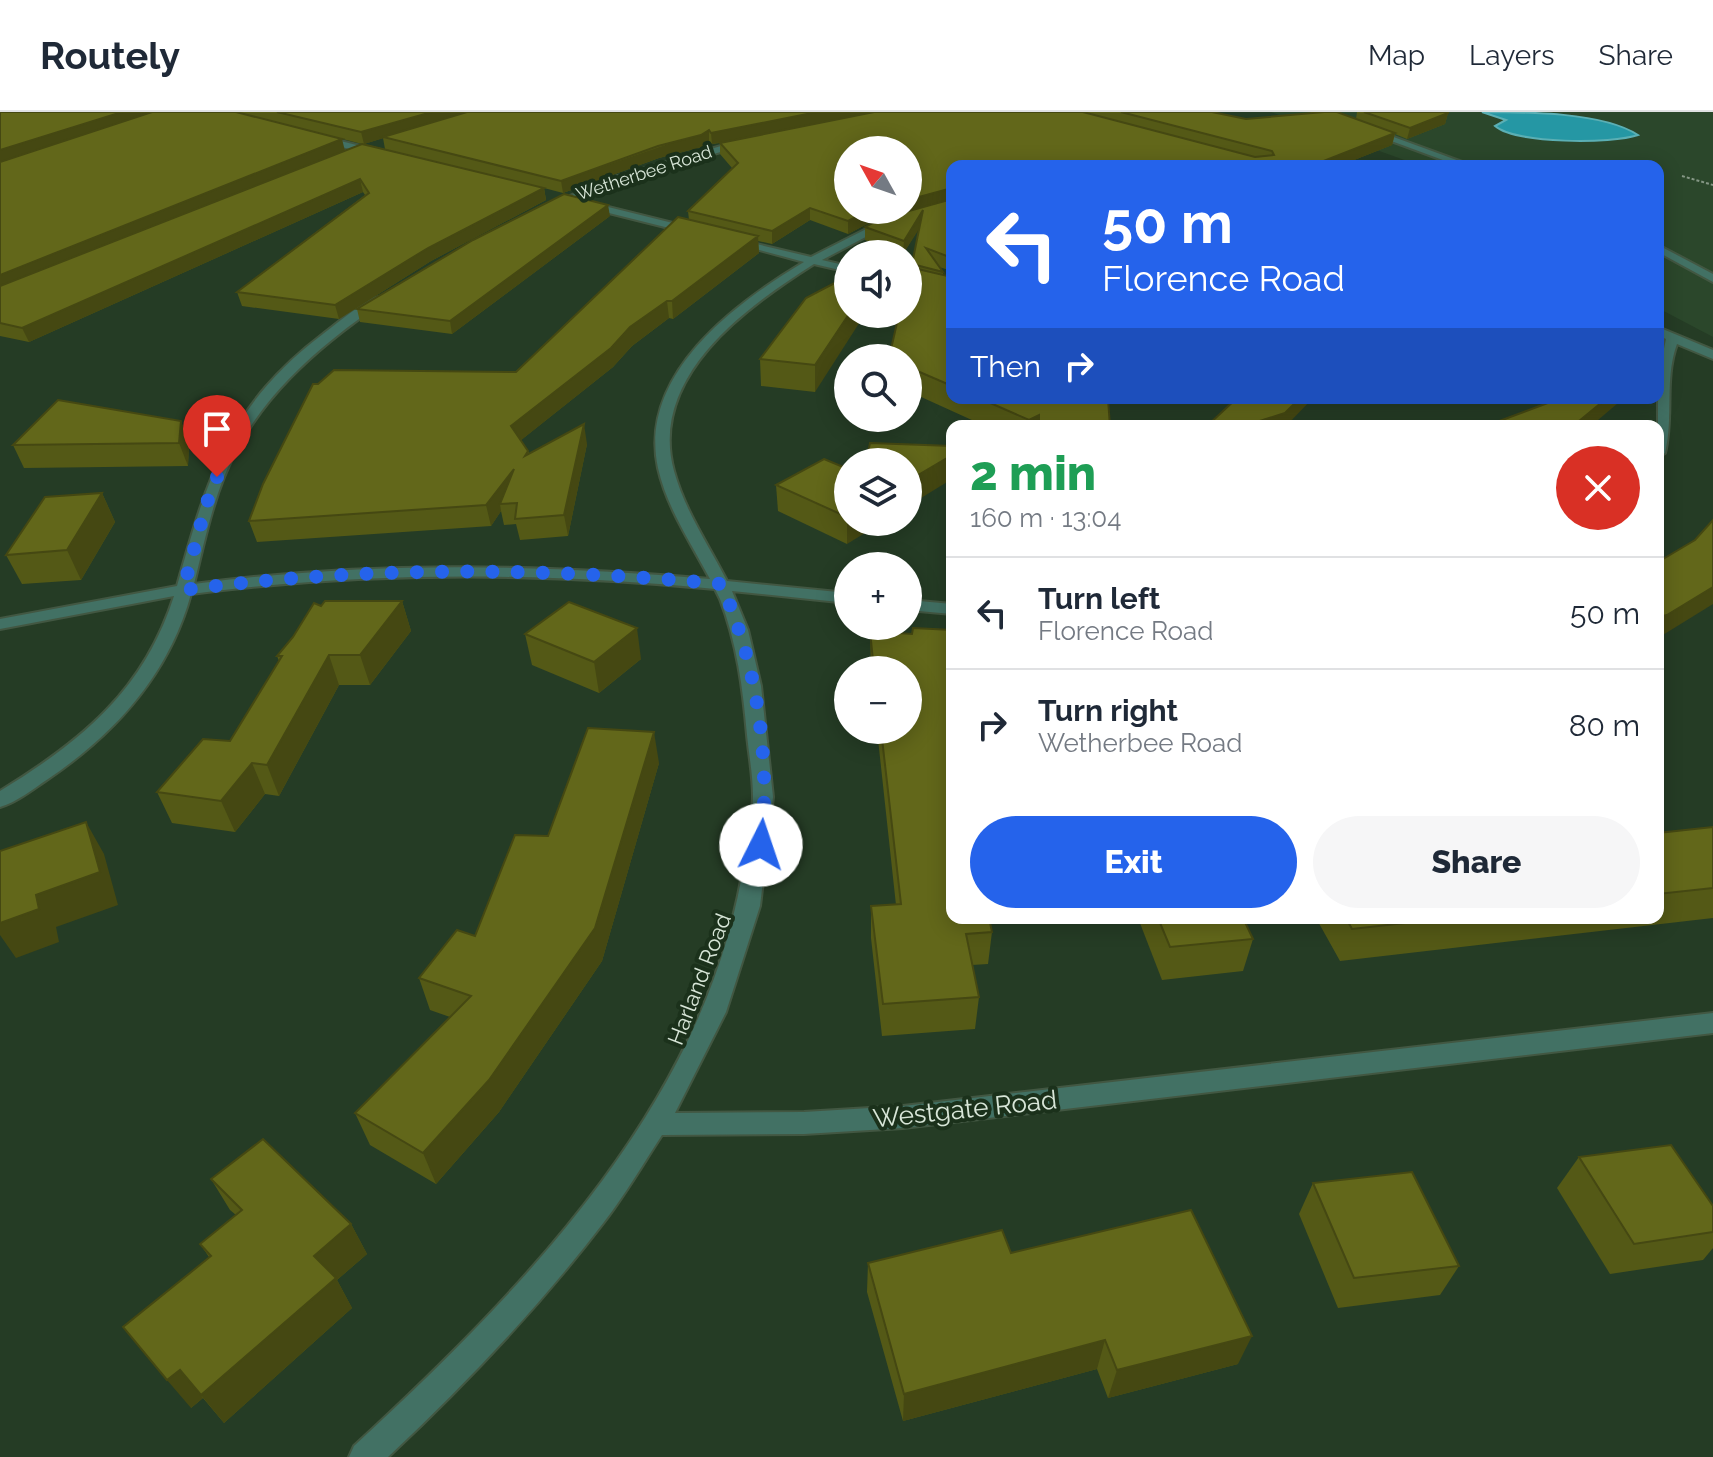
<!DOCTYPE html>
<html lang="en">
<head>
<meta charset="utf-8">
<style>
	body { margin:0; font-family:Raleway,sans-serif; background:#f6f6f7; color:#1f2937; height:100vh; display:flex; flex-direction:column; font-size:30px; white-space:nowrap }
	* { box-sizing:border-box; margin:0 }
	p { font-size:26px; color:#747a83 }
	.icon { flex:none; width:44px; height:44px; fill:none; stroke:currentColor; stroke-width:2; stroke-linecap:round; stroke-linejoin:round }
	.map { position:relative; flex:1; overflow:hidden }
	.details { position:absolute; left:946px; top:308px; width:718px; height:504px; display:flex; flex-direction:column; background:#fff; border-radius:16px; box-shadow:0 4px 20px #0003 }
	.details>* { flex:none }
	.guide { position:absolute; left:946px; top:48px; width:718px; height:244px; border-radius:16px; box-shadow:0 4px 20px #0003; background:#2563eb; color:#fff; overflow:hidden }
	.needle { width:52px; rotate:310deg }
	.buttons { position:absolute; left:834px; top:24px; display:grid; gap:16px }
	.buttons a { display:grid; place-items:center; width:88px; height:88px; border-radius:50%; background:#fff; box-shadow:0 4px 20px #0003; font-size:40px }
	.pin { position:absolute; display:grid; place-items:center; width:68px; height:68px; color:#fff; margin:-82px -34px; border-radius:50% 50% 50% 0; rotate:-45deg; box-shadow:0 0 8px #0007 }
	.pin .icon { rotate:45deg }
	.me { position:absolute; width:88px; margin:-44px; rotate:4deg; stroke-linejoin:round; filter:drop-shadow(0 0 6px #0008) }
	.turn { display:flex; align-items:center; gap:28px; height:168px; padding:0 24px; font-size:36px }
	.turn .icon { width:104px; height:104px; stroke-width:2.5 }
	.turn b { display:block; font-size:56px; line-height:68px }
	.then { display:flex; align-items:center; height:76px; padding:0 24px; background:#0003; gap:16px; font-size:30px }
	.round { display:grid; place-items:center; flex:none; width:84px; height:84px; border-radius:42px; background:#f6f6f7 }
	.overview { display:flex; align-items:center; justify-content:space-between; height:136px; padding:0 24px }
	h1 { font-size:48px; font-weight:800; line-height:60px; color:#1e9e55 }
	.action { display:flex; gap:16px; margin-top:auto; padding:16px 24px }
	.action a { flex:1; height:92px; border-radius:48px; background:#2563eb; color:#fff; font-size:32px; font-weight:800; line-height:92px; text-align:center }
	.action a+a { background:#f6f6f7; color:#1f2937 }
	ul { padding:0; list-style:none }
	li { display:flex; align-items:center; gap:24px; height:112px; padding:0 24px; border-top:2px solid #e0e1e3 }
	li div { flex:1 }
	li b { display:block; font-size:30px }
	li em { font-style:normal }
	header { display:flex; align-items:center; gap:48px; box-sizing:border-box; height:112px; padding:0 40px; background:#fff; border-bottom:2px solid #e0e1e3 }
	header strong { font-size:38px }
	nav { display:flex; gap:44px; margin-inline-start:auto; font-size:28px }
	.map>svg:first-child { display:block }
	.built { fill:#2b472b }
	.water { fill:#2597a4; stroke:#5bafb4; stroke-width:2 }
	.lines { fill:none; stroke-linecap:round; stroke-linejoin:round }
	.lane-casing { stroke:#425742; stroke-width:4 }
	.street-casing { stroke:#425742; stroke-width:4 }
	.path { stroke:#859785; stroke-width:2; stroke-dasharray:3 2; stroke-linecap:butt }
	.lane { fill:#427164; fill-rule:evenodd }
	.street { fill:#427164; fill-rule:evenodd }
	.wall { fill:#545916; fill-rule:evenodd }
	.shaded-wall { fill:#454812 }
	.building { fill:#62671a; stroke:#454812; stroke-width:2 }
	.route { stroke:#2563eb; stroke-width:14; stroke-dasharray:0 25.2 }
	.labels { text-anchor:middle; stroke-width:8; stroke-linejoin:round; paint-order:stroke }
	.far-street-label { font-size:18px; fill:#d8e6d8; stroke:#1b311b }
	.street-label { font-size:22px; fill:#d8e6d8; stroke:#1b311b }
	.near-street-label { font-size:26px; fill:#d8e6d8; stroke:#1b311b }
</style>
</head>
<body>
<header>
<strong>Routely</strong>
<nav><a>Map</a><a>Layers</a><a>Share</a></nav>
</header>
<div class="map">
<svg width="1713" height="1345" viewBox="0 0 1713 1345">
	<rect width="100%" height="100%" fill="#253c25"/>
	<!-- built -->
	<path class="built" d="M1271 0H1713V225L1658 196V54H1421Z"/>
	<!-- water -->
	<path class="water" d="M1482 0C1526 0 1603 0 1638 23 1612 32 1516 32 1495 14L1506 8Z"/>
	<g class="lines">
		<!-- lane casing -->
		<g class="lane-casing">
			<g id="lane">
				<path d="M1313 0H1325L1473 54H1459Z"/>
				<path d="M1658 133 1713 162V170L1658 140Z"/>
			</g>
		</g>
		<!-- street casing -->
		<g class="street-casing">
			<g id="street">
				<path d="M316 23 381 39 382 41 378 44 313 28Z"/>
				<path d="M745 27 748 32 614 71 552 98 543 96 608 67Z"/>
				<path d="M584 89 701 118 702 120 697 123 581 94Z"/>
				<path d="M890 105 895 108 894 110 822 148 848 154V160L814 152C746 195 648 265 674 359 685 399 708 432 727 469L848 481V491L732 479 748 518 761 574 773 685 760 794 726 900 675 1001 804 1000 903 994 1713 901V921L903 1016 804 1022 662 1023C643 1052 625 1083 604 1110 539 1195 466 1272 388 1345H349L354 1334C526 1175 711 986 745 744 748 724 753 703 753 684 753 664 749 643 747 623 743 577 737 531 720 487L715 477C539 460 366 459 191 482 169 562 116 621 48 667 33 677 17 690 0 695V679C82 629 144 578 174 484L0 517V507L177 474C207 366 229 293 323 222 340 209 359 192 379 185L385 188 383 190C317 235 254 289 224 365 210 400 203 436 194 472 367 449 537 452 710 467 691 431 667 396 658 356 638 263 734 192 804 150L730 130 735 127 811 145Z"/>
				<path d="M1658 215 1713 238V247L1677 232C1664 267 1674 305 1665 341L1658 345V265L1666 227 1658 223Z"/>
				<path d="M908 488 952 492V502L908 498Z"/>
			</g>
		</g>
		<!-- path -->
		<path class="path" d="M1682 64 1713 73"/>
		<!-- lane -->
		<use href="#lane" class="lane"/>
		<!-- street -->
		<use href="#street" class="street"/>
	</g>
	<!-- wall -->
	<g class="wall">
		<path d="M0 0H1212L1246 7H1356L1357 0H1448V1L1445 12 1407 27 1395 22 1392 33 1339 54H952V159L939 155 943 160V163L952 165V286H1100L1110 314H985L908 279 912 152 919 116 903 142 865 128V115L877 108 871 110 848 122 810 108 772 132 758 129 759 141 673 207 669 206 632 234 613 255 521 328 529 341 587 332 568 424 520 428 516 412 504 413 501 399 491 414 257 430 249 409 516 260 689 108 688 99 732 56 720 42V31L712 32 709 29 702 35 659 46 563 81 544 76 546 88 431 149 339 207 242 194 237 180 365 83 363 80 29 230 0 224ZM257 5 362 32 344 39ZM383 26 385 37 364 32Z"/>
		<path d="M610 104 452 222 360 210 357 197Z"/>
		<path d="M848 164 815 280 761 274 760 247Z"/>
		<path d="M181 309 189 332 188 354 24 356 13 333Z"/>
		<path d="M848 357 847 432 778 399 776 373Z"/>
		<path d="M102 381 115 410 81 468 22 472 6 443Z"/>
		<path d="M402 489 411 519 370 573H339L279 684 265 682 235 720 172 711 157 680 230 629 279 549 277 544 321 494Z"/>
		<path d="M913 516 952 518V806H989L992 820 988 852 972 853 979 885 975 917 882 924 871 826V794L896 793 877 618H908V558H871L870 519 912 522Z"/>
		<path d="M525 522 641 547 599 581 532 553Z"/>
		<path d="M659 651 602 849 499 1000 436 1072 370 1033 355 1001 450 905 430 898 419 866 475 824 548 724Z"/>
		<path d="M1713 715V806L1340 849 1316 806H1658V721Z"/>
		<path d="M1138 806H1243L1253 827 1243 859 1162 868Z"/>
		<path d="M1579 1045 1713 1094V1136L1703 1148 1610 1162 1557 1076Z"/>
		<path d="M211 1067 351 1112 367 1142 337 1168 352 1196 224 1311 203 1286 191 1296 209 1145 200 1132 236 1103 230 1098Z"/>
		<path d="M1313 1071 1459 1154 1440 1183 1338 1196 1299 1102Z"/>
		<path d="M1011 1141 1238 1252 1108 1286 1097 1257 903 1309 867 1180 868 1151Z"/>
	</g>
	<!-- shaded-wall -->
	<g class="shaded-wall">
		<path d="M122 0H160L0 52V38Z"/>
		<path d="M432 0H471L364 32 361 20Z"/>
		<path d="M817 0H880L867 1 712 32 711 21Z"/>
		<path d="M1448 1 1445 12 1407 27 1410 16Z"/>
		<path d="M709 18V29L702 35 659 46 563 81 561 69Z"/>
		<path d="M1395 21 1392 33 1339 54H1311Z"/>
		<path d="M342 27 345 39 0 179V163Z"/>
		<path d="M360 67 363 80 29 230 22 216Z"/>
		<path d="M544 76 546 88 431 149 339 207 335 193 428 136Z"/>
		<path d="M952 76V88L871 110 848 122V109L870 98H908V88Z"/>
		<path d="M608 93 610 104 452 222 450 209Z"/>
		<path d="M810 96V108L772 132V119Z"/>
		<path d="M923 98V111L903 142 904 129Z"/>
		<path d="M758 124 759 141 673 207 672 189Z"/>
		<path d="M667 189 669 206 632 234 613 255 515 333 511 314 630 215Z"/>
		<path d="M849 202H865L815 280V253Z"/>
		<path d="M1300 286H1313L1286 314H1244Z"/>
		<path d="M1607 286H1621L1618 291 1591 314H1573Z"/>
		<path d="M1039 303 1038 314H1028L1029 308Z"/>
		<path d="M181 309 189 332 188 354 179 331Z"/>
		<path d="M584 312 587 332 568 424 564 403Z"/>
		<path d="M952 343V367L908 394V369Z"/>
		<path d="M514 357 500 392 501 399 491 414 486 393Z"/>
		<path d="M102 381 115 410 81 468 67 438Z"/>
		<path d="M847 405H848V410H883L847 432Z"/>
		<path d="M1713 475V492L1658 526V505Z"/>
		<path d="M402 489 411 519 370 573 360 543Z"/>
		<path d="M637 516 641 547 599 581 594 550Z"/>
		<path d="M329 543 339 573 279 684 267 653Z"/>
		<path d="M654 620 659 651 602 849 499 1000 436 1072 423 1041Z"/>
		<path d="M252 651 265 682 235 720 221 689Z"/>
		<path d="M86 710 104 742 118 793 56 815 59 830 16 846 0 823V811L36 783Z"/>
		<path d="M351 1112 367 1142 337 1168 352 1196 224 1311 201 1283 314 1144Z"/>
		<path d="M1252 1224 1238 1252 1108 1286 1117 1258Z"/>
		<path d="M1105 1228 1097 1257 903 1309 904 1282Z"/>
		<path d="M180 1258 203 1286 191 1296 167 1268Z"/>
	</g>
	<!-- building -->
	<g class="building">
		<path d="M0 0H122L0 38Z"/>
		<path d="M152 0H236L342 27 0 163V50Z"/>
		<path d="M277 0H432L361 20Z"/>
		<path d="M467 0H817L711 21 709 18 701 23 658 34 561 69 383 25Z"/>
		<path d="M874 0H1083L1255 45 1274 43 1272 39 1121 0H1212L1246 7 1324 0H1337L1395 21 1311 54H952V76L908 88V38H848V98H870L848 109 810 96 772 119 688 99 738 51 720 31Z"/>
		<path d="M1364 0H1448V1L1410 16Z"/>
		<path d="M362 32 544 76 428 136 335 193 237 180 369 81 360 67 22 216 0 211V174Z"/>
		<path d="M564 82 608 93 450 209 357 197 473 128Z"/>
		<path d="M952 87V146L926 136 943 160 912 152 923 98 904 129 865 115 880 107Z"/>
		<path d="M678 105 758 124 672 189H667L630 215 611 236 511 314 528 339 525 344 584 312 564 403 515 407 517 391 500 392 514 357 486 393 249 409 263 372 313 272H318L334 258 516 260Z"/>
		<path d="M909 155 952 165V274L908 255V246H889L899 202H908V161Z"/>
		<path d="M848 164 849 202 815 253 760 247 806 186Z"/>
		<path d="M979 286 1108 287 1110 314H1042L1039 313V303L1029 308Z"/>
		<path d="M1237 286H1300L1285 301 1244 314H1207Z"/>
		<path d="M1561 286H1607L1573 314H1486Z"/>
		<path d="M58 288 181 309 179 331 13 333Z"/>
		<path d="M870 331 952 334V343L908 369V350H866Z"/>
		<path d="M824 347 848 357V405H847L776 373Z"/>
		<path d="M102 381 67 438 6 443 45 385Z"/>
		<path d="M1713 408V475L1667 503 1658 505V450L1695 428Z"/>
		<path d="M325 489H402L360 543H329L267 653 252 651 221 689 157 680 203 627 230 629 282 544H277L293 525 314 491 321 494Z"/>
		<path d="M569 490 637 516 594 550 525 522Z"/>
		<path d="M913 516 952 518V806H989L992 820 966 822 979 885 883 892 871 794 901 792 881 618H908V558H874L870 519 912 522Z"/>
		<path d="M588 616 654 620 595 816 489 968 423 1041 355 1001 471 884 419 866 457 818 475 824 515 723 548 724Z"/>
		<path d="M86 710 100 760 36 783 39 797 0 811V739Z"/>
		<path d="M1713 715V776L1658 782V721Z"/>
		<path d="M1158 806H1243L1253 827 1170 835Z"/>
		<path d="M1346 806H1450L1352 817Z"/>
		<path d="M263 1027 351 1112 314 1144 336 1166 201 1283 180 1258 167 1268 123 1215 211 1144 200 1132 242 1098 211 1067Z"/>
		<path d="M1671 1033 1713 1094V1120L1634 1132 1579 1045Z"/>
		<path d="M1412 1060 1459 1154 1354 1166 1313 1071Z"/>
		<path d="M1191 1098 1252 1224 1117 1258 1105 1228 904 1282 868 1151 1002 1118 1011 1141Z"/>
	</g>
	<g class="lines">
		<!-- route -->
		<path class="route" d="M217 365 206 393 183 478C363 454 541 455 721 472 757 551 771 647 761 733"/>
	</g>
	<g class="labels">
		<!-- far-street labels -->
		<g class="far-street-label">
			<text transform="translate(644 61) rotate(-18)" y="6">Wetherbee Road</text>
		</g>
		<!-- street labels -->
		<g class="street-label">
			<text transform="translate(699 867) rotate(-69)" y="8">Harland Road</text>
		</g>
		<!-- near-street labels -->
		<g class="near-street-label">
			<text transform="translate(965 997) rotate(-6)" y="9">Westgate Road</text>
		</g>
	</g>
</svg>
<div class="buttons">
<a><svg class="needle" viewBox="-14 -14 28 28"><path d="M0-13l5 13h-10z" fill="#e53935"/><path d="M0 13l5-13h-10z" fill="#747a83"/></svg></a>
<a><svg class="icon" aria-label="sound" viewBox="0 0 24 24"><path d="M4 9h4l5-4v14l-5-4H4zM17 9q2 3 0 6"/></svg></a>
<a><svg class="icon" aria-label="search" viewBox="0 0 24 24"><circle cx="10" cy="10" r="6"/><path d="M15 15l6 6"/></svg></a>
<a><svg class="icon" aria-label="layers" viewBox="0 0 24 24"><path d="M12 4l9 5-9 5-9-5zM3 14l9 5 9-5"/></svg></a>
<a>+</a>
<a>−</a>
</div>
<div class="pin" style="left:217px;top:365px;background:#d93025"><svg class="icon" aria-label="arrive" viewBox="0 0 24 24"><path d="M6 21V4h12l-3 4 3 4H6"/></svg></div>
<svg class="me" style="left:761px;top:733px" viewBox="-20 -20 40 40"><circle r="19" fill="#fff"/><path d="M0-13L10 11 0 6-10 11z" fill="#2563eb"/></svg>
<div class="guide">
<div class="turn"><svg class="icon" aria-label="left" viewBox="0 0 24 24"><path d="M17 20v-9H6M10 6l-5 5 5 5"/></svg><div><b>50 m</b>Florence Road</div></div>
<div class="then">Then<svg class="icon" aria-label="right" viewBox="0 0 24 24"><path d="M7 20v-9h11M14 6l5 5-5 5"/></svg></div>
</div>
<section class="details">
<div class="overview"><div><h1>2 min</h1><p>160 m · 13:04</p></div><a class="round" style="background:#d93025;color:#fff"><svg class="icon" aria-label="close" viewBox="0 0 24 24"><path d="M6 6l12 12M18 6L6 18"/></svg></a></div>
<ul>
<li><svg class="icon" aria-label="left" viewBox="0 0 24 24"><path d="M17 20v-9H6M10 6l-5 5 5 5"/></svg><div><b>Turn left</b><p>Florence Road</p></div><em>50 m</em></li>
<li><svg class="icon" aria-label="right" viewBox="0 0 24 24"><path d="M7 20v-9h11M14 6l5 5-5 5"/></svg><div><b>Turn right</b><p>Wetherbee Road</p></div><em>80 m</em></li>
</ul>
<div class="action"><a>Exit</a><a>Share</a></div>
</section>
</div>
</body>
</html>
